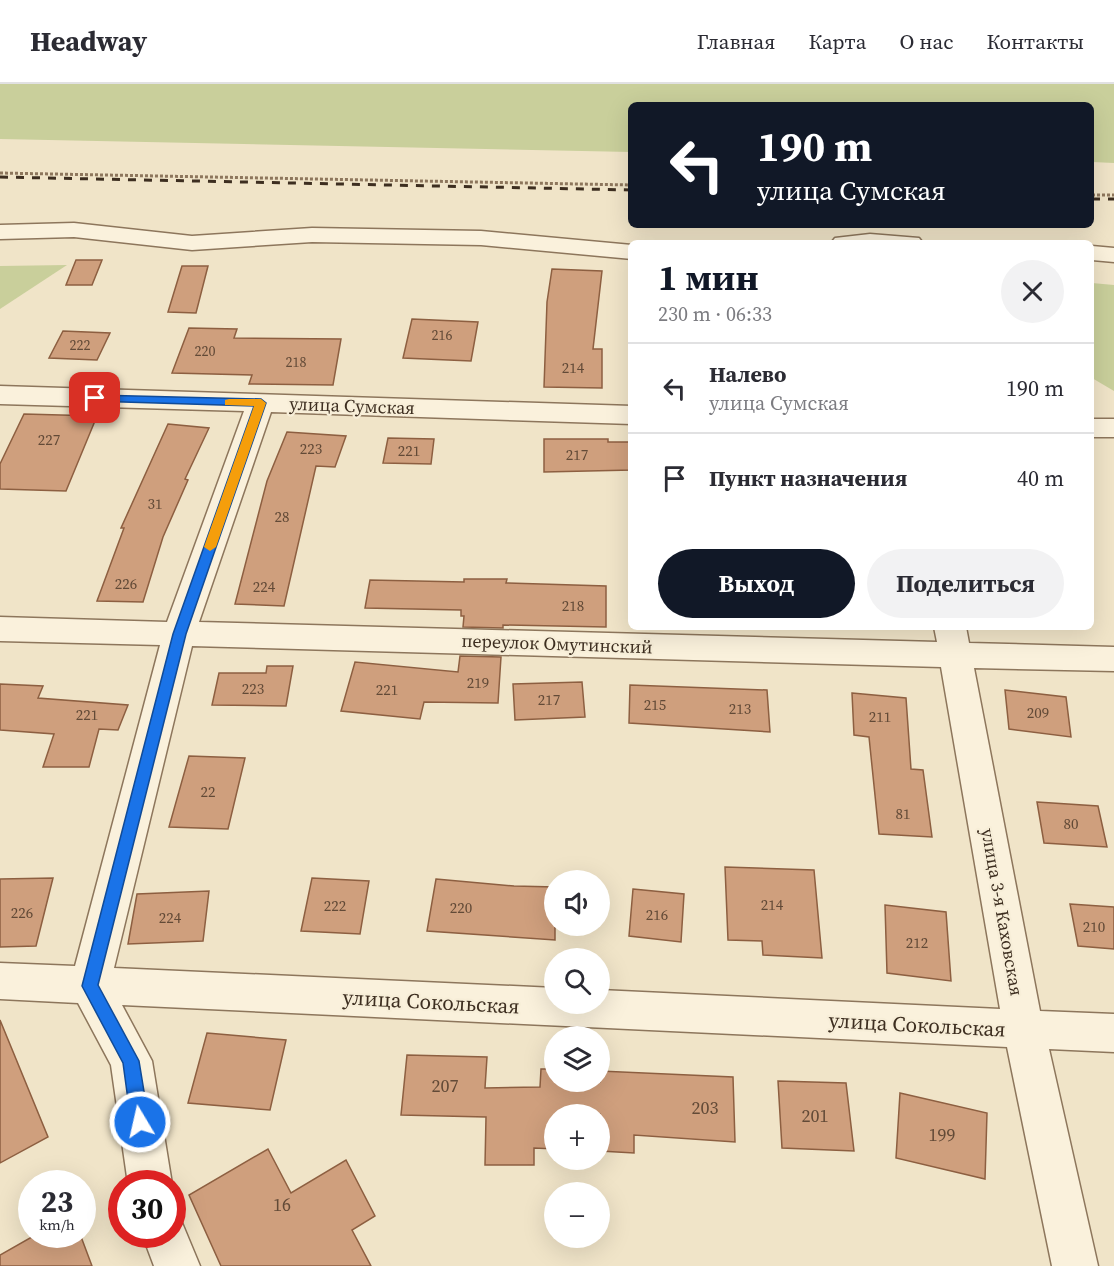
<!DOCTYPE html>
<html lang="ru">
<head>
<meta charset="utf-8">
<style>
	body { margin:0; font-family:"Source Serif 4",serif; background:#f2f2f3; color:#2b2b33; height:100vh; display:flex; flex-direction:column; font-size:22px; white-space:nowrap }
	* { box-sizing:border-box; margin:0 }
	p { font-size:20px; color:#7c7c81 }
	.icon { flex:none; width:33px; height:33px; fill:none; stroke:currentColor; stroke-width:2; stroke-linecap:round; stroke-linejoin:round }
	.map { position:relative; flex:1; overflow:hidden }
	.sheet { position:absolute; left:628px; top:156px; width:466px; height:390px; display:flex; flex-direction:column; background:#fff; border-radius:9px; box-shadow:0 6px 24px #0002 }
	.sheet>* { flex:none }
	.guide { position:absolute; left:628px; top:18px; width:466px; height:126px; border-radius:9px; box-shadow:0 6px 24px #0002; background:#111827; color:#fff; overflow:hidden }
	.tools { position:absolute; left:544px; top:786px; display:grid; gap:12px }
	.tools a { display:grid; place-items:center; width:66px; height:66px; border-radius:50%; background:#fff; box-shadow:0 6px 24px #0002; font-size:30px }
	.speed { position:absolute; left:18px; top:1086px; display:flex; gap:12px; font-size:30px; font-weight:700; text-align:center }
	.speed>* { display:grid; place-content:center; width:78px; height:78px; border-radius:50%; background:#fff; box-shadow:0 6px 24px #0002; line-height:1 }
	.speed small { font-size:15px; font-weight:400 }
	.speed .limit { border:9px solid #d22; background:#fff; color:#111 }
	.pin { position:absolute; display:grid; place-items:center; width:51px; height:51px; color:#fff; margin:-26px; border-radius:12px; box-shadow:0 3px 9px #0006 }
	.me { position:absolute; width:66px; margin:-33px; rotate:351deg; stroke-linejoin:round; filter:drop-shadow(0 0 4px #0008) }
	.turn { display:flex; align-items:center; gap:21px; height:126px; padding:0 30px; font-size:27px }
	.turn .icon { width:78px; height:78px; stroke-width:2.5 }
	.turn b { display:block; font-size:42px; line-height:51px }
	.round { display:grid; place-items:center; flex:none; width:63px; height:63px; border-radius:32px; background:#f2f2f3 }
	.summary { display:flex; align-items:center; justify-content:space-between; height:102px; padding:0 30px }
	h1 { font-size:36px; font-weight:700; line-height:45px; color:#111827 }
	.button { display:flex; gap:12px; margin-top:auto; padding:12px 30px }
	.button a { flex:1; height:69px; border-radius:36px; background:#111827; color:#fff; font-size:24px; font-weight:700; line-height:69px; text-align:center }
	.button a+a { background:#f2f2f3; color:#2b2b33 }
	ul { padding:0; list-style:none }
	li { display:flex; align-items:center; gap:18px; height:90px; padding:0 30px; border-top:2px solid #e1e1e2 }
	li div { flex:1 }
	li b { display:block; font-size:22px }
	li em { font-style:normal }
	header { display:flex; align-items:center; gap:36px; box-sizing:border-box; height:84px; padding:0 30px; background:#fff; border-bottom:2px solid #e1e1e2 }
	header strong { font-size:28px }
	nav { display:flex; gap:33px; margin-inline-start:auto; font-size:21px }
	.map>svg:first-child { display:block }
	.green { fill:#c9cf9b }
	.building { fill:#cf9f7d; stroke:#8d5f41; stroke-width:1.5 }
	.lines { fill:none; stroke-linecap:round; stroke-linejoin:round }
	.minor-casing { stroke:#8d765c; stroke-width:3 }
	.path { stroke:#8d765c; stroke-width:3; stroke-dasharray:3 2; stroke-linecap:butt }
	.minor { fill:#faf1dc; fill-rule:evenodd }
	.rail { stroke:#3d2e20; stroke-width:3; stroke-dasharray:8 8; stroke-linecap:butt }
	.route { fill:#1a73e8; stroke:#114b97; stroke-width:1.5 }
	.slow { fill:#f59e0b }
	.labels { text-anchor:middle; stroke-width:4.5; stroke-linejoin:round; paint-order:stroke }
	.far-number-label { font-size:14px; fill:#624a37 }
	.number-label { font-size:15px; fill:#624a37 }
	.street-label { font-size:18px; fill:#3d2e20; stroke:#f7eed8 }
	.near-number-label { font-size:18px; fill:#624a37 }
	.near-street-label { font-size:21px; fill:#3d2e20; stroke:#f7eed8 }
</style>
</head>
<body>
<header>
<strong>Headway</strong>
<nav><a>Главная</a><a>Карта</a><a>О нас</a><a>Контакты</a></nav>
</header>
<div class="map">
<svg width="1114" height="1182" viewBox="0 0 1114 1182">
	<rect width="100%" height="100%" fill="#f0e4c8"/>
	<!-- green -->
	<g class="green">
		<path d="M0 0H1114V79L1092 78V21H632L631 68 0 55Z"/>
		<path d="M67 181 0 225V182Z"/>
		<path d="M1092 199 1114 201V307L1092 294Z"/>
	</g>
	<!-- building -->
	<g class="building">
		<path d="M76 176H102L92 201H66Z"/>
		<path d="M182 182H208L196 229 168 228Z"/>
		<path d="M552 185 602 187 593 265H602V304L544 303 547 218Z"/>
		<path d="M412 235 478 238 471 277 403 274Z"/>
		<path d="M189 244 237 245 234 254 341 255 333 301 249 300 252 291 172 289Z"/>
		<path d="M63 247 110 249 97 276 49 274Z"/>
		<path d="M24 330 97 332 66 407 0 405V380Z"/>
		<path d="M168 340 209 344 185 395 188 396 163 453 143 518 97 517 124 444H121Z"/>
		<path d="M287 348 346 352 335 383 316 382 284 522 235 520 267 397Z"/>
		<path d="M388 354 434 355 431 380 383 379Z"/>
		<path d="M544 355H608V358H632V386L544 388Z"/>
		<path d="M464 495H507L506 499 606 502V543L503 541V544L463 543 464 532H461V526L365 524 370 496 464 498Z"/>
		<path d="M460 572 501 573 498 619 424 618 420 635 341 627 355 578 458 588Z"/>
		<path d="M267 582H293L286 622 212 621 219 589H266Z"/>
		<path d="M582 598 585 633 515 636 513 600Z"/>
		<path d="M0 600 43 602 38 614 128 621 118 646 99 645 89 683H43L54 650 0 646Z"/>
		<path d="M630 601 767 606 770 648 629 639Z"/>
		<path d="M1005 606 1066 613 1071 653 1009 645Z"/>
		<path d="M852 609 906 614 911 685 923 686 932 753 879 750 869 653 854 651Z"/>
		<path d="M189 672 245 674 228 745 169 743Z"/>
		<path d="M1037 718 1098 722 1107 763 1044 759Z"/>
		<path d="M725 783 814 786 822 874 763 871 762 857 728 856Z"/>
		<path d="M53 794 36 862 0 863V795Z"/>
		<path d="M312 794 369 797 360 850 301 847Z"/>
		<path d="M436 795 514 802 555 803V856L427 847Z"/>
		<path d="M633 805 684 810 681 858 629 852Z"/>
		<path d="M209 807 203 857 128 860 137 810Z"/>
		<path d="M1070 820 1114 823V865L1078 862Z"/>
		<path d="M885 821 946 828 951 897 887 889Z"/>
		<path d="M0 936 48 1053 0 1079Z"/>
		<path d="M207 949 286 956 270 1026 188 1019Z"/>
		<path d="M407 971 487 973 485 1004 540 1003 541 985H555V998H600V987L733 993 735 1058 634 1051V1069L600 1067V1030H555V1065L534 1064V1081H485L486 1033 401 1031Z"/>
		<path d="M778 997 846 999 854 1067 782 1064Z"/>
		<path d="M900 1009 987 1029 985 1095 896 1074Z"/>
		<path d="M268 1065 291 1109 346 1076 375 1132 352 1146 371 1182H221L189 1111Z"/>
		<path d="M37 1150H80L92 1182H0V1171Z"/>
	</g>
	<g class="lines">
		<!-- minor casing -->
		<g class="minor-casing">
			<g id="minor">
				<path d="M74 139 192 152 312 144 481 147 632 161V175L481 161 312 158 192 166 74 153 0 155V141Z"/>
				<path d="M870 150 919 154 923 159H831L835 154Z"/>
				<path d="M1092 162 1114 164V178L1092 176Z"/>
				<path d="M0 302 632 322V340L271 328 199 538 937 558 934 543H966L969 559 1114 563V587L974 584 1040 927 1114 930V968L1049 965 1098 1182H1052L1007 963 122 921 152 977 172 1100H128L111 981 78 919 0 915V879L75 882 160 561 0 557V533L167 538 244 327 0 320ZM192 562 941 583 1000 925 600 906V920H555V904L114 884Z"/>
				<rect x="1092" y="335" width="22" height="18"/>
				<path d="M172 1131 180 1134 200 1182H154L142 1150H172Z"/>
			</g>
		</g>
		<!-- path -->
		<g class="path">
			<path d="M0 89 632 101"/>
			<path d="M1092 111H1114"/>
		</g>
		<!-- minor -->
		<use href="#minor" class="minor"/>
		<!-- rail -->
		<g class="rail">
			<path d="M0 93 632 106"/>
			<path d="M1092 115H1114"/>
		</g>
	</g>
	<!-- route -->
	<path class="route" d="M95 311 261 315 266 319 186 550 98 901 139 977 149 1038 146 1044 140 1047 134 1044 131 1038 123 979 82 902 173 550 254 322 91 317 89 314Z"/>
	<!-- slow -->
	<path class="slow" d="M229 315H261L266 319 216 463 210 467 204 463 254 322 225 321V316Z"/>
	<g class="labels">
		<!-- far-number labels -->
		<g class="far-number-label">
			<text x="442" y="256">216</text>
			<text x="80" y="266">222</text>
			<text x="205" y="272">220</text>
			<text x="296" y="283">218</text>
		</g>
		<!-- number labels -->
		<g class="number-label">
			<text x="573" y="289">214</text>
			<text x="49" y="361">227</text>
			<text x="311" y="370">223</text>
			<text x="409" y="372">221</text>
			<text x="577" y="376">217</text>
			<text x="155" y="425">31</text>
			<text x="282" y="438">28</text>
			<text x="126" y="505">226</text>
			<text x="264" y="508">224</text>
			<text x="573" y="527">218</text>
			<text x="478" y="604">219</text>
			<text x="253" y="610">223</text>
			<text x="387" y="611">221</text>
			<text x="549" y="621">217</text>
			<text x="655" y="626">215</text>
			<text x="740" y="630">213</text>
			<text x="1038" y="634">209</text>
			<text x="87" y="636">221</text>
			<text x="880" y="638">211</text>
			<text x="208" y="713">22</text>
			<text x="903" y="735">81</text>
			<text x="1071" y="745">80</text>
			<text x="772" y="826">214</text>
			<text x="335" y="827">222</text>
			<text x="461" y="829">220</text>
			<text x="22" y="834">226</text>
			<text x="657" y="836">216</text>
			<text x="170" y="839">224</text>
			<text x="1094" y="848">210</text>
			<text x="917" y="864">212</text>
		</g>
		<!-- street labels -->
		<g class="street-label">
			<text transform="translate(352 322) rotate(2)" y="6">улица Сумская</text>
			<text transform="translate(557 560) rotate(2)" y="6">переулок Омутинский</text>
			<text transform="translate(1002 828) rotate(80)" y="6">улица 3-я Каховская</text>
		</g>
		<!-- near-number labels -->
		<g class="near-number-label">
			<text x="445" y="1008">207</text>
			<text x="705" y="1030">203</text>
			<text x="815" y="1038">201</text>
			<text x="942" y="1057">199</text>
			<text x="282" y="1127">16</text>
		</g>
		<!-- near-street labels -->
		<g class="near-street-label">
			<text transform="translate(431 918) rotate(3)" y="7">улица Сокольская</text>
			<text transform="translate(917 941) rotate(3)" y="7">улица Сокольская</text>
		</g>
	</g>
</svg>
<div class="tools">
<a><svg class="icon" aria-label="sound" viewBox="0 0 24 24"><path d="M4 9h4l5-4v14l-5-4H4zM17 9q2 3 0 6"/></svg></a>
<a><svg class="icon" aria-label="search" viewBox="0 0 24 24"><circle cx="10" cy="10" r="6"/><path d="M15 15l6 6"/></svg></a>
<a><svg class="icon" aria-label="layers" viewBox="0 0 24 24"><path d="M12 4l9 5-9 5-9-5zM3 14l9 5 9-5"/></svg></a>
<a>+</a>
<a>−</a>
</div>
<div class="speed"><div>23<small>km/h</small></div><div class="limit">30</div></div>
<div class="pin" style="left:95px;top:314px;background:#d93025"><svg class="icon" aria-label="arrive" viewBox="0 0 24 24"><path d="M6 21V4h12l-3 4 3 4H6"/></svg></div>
<svg class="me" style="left:140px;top:1038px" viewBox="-20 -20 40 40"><circle r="17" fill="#1a73e8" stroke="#fff" stroke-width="3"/><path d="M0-11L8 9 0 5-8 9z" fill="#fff"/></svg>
<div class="guide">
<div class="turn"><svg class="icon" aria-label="left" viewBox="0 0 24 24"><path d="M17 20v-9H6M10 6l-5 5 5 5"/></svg><div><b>190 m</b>улица Сумская</div></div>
</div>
<section class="sheet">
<div class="summary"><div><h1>1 мин</h1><p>230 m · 06:33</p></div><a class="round"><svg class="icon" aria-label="close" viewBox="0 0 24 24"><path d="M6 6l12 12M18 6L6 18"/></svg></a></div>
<ul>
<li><svg class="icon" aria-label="left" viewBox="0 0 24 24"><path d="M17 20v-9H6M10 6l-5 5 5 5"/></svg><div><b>Налево</b><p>улица Сумская</p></div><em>190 m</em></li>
<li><svg class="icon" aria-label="arrive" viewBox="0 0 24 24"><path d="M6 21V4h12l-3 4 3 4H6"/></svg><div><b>Пункт назначения</b></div><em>40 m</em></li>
</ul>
<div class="button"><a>Выход</a><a>Поделиться</a></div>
</section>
</div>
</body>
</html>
